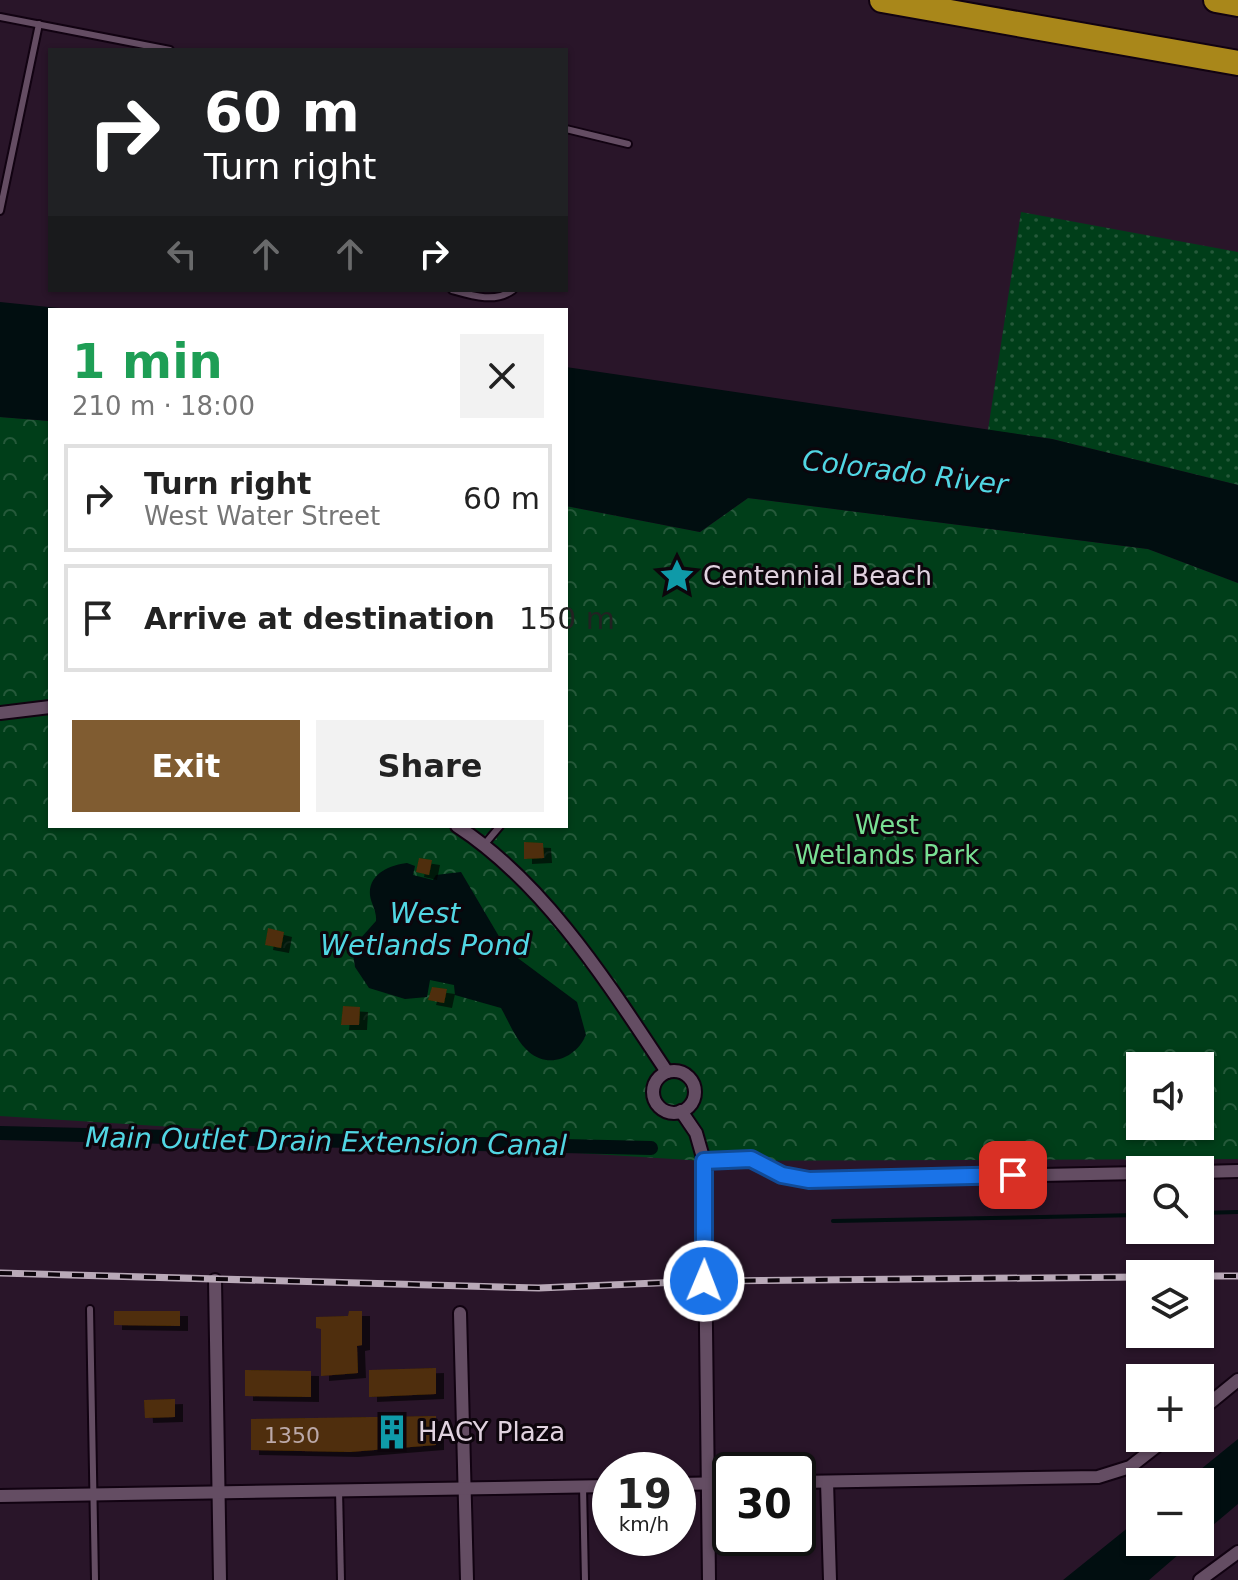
<!DOCTYPE html>
<html lang="en">
<head>
<meta charset="utf-8">
<style>
	body { margin:0; font-family:"DejaVu Sans",sans-serif; background:#f2f2f2; color:#222; height:100vh; display:flex; flex-direction:column; font-size:30px; white-space:nowrap }
	* { box-sizing:border-box; margin:0 }
	p { font-size:26px; color:#767676 }
	.icon { flex:none; width:44px; height:44px; fill:none; stroke:currentColor; stroke-width:2; stroke-linecap:round; stroke-linejoin:round }
	.map { position:relative; flex:1; overflow:hidden }
	.drawer { position:absolute; left:48px; top:308px; width:520px; height:520px; display:flex; flex-direction:column; background:#fff; border-radius:0px; box-shadow:0 2px 6px #0004 }
	.drawer>* { flex:none }
	.top-card { position:absolute; left:48px; top:48px; width:520px; height:244px; border-radius:0px; box-shadow:0 2px 6px #0004; background:#202124; color:#fff; overflow:hidden }
	.tools { position:absolute; left:1126px; top:1052px; display:grid; gap:16px }
	.tools a { display:grid; place-items:center; width:88px; height:88px; border-radius:0px; background:#fff; box-shadow:0 2px 6px #0004; font-size:40px }
	.speed { position:absolute; left:592px; top:1452px; display:flex; gap:16px; font-size:40px; font-weight:700; text-align:center }
	.speed>* { display:grid; place-content:center; width:104px; height:104px; border-radius:50%; background:#fff; box-shadow:0 2px 6px #0004; line-height:1 }
	.speed small { font-size:20px; font-weight:400 }
	.speed .limit { border:4px solid #111; border-radius:12px; background:#fff; color:#111 }
	.pin { position:absolute; display:grid; place-items:center; width:68px; height:68px; color:#fff; margin:-34px; border-radius:16px; box-shadow:0 4px 12px #0006 }
	.me { position:absolute; width:88px; margin:-44px; rotate:1deg; stroke-linejoin:round; filter:drop-shadow(0 0 6px #0008) }
	.turn { display:flex; align-items:center; gap:28px; height:168px; padding:0 24px; font-size:36px }
	.turn .icon { width:104px; height:104px; stroke-width:2.5 }
	.turn b { display:block; font-size:56px; line-height:68px }
	.lanes { display:flex; align-items:center; height:76px; padding:0 24px; background:#0003; justify-content:center; gap:40px; direction:ltr }
	.lanes .off { opacity:.35 }
	.round { display:grid; place-items:center; flex:none; width:84px; height:84px; border-radius:0px; background:#f2f2f2 }
	.head { display:flex; align-items:center; justify-content:space-between; height:136px; padding:0 24px }
	h1 { font-size:48px; font-weight:700; line-height:60px; color:#1e9e55 }
	.primary-button { display:flex; gap:16px; margin-top:auto; padding:16px 24px }
	.primary-button a { flex:1; height:92px; border-radius:0px; background:#805c31; color:#fff; font-size:32px; font-weight:700; line-height:92px; text-align:center }
	.primary-button a+a { background:#f2f2f2; color:#222 }
	ul { padding:0; list-style:none }
	li { display:flex; align-items:center; gap:24px; height:108px; margin:0 16px 12px; padding:0 8px; border:4px solid #e0e0e0; border-radius:0px }
	li div { flex:1 }
	li b { display:block; font-size:30px }
	li em { font-style:normal }
	.map>svg:first-child { display:block }
	.grass { fill:url(#grass-dots) }
	.park { fill:url(#park-crowns); fill-rule:evenodd }
	.water { fill:#010e10 }
	.lines { fill:none; stroke-linecap:round; stroke-linejoin:round }
	.stream { stroke:#010e10; stroke-width:4 }
	.canal { stroke:#010e10; stroke-width:14 }
	.building { fill:#4f2f08; filter:url(#shadow) }
	.service-casing { stroke:#110211; stroke-width:10 }
	.minor-casing { stroke:#110211; stroke-width:16 }
	.motorway-casing { stroke:#110211; stroke-width:28 }
	.service { stroke:#644d63; stroke-width:6 }
	.minor { stroke:#644d63; stroke-width:12 }
	.motorway { stroke:#a9871a; stroke-width:24 }
	.rail-casing { stroke:#b9a9b8; stroke-width:7 }
	.rail { stroke:#0d050c; stroke-width:4; stroke-dasharray:12; stroke-linecap:butt }
	.route-casing { stroke:#114b97; stroke-width:20 }
	.route { stroke:#1a73e8; stroke-width:14 }
	.labels { text-anchor:middle; stroke-width:6; stroke-linejoin:round; paint-order:stroke }
	.number-label { font-size:22px; fill:#bca9a9 }
	.poi-label { font-size:26px; fill:#e0d2df; stroke:#0d050c; text-anchor:start }
	.park-label { font-size:26px; fill:#78df93; stroke:#0d050c }
	.water-label { font-size:28px; font-style:italic; fill:#51d6e3; stroke:#0d050c }
</style>
</head>
<body>
<div class="map">
<svg width="1238" height="1580" viewBox="0 0 1238 1580">
	<defs>
		<pattern id="grass-dots" width="8" height="8" patternUnits="userSpaceOnUse" patternTransform="scale(2)"><rect width="8" height="8" fill="#003e19"/><path d="M2 2h.1M6 6h.1" fill="none" stroke="#25593a" stroke-width="1.8" stroke-linecap="round"/></pattern>
		<pattern id="park-crowns" width="20" height="18" patternUnits="userSpaceOnUse" patternTransform="scale(2)"><rect width="20" height="18" fill="#003e19"/><path d="M2 6a3 3 0 1 1 6 0M12 15a3 3 0 1 1 6 0" fill="none" stroke="#25593a"/></pattern>
		<filter id="shadow"><feDropShadow dx="8" dy="5" stdDeviation="0" flood-color="#0009"/></filter>
	</defs>
	<rect width="100%" height="100%" fill="#291529"/>
	<!-- grass -->
	<path class="grass" d="M1021 212 1238 252V485L1052 439 988 430Z"/>
	<!-- park -->
	<path class="park" d="M0 417 50 421V826H566V506L700 532 748 498 1148 549 1238 583V1159L704 1161 0 1116ZM1140 1066H1200V1126H1140Z"/>
	<!-- water -->
	<g class="water">
		<path d="M0 302 78 310H50V421L0 417Z"/>
		<path d="M566 367 1052 439 1238 485V583L1148 549 748 498 700 532 566 506Z"/>
		<path d="M407 863 415 866 413 875 433 880 436 875 461 872 507 950 577 1002 586 1035C576 1058 549 1069 529 1052 516 1041 509 1022 501 1008L455 995 454 985 430 980 427 997 405 999 369 988 355 967 352 948 376 921C377 911 371 904 370 895 368 874 390 865 407 863Z"/>
		<path d="M1238 1439V1504L1200 1536V1482H1185Z"/>
		<path d="M1140 1518V1542H1193L1149 1580H1063Z"/>
	</g>
	<g class="lines">
		<!-- stream -->
		<g class="stream">
			<path d="M1200 1213 1238 1212"/>
			<path d="M833 1221 1140 1215"/>
		</g>
		<!-- canal -->
		<path class="canal" d="M0 1133 651 1148"/>
	</g>
	<!-- building -->
	<g class="building">
		<path d="M524 842 543 843 544 858 524 859Z"/>
		<path d="M419 858 432 860 429 875 416 872Z"/>
		<path d="M268 928 284 932 281 948 265 945Z"/>
		<path d="M432 987 447 989 444 1003 428 1000Z"/>
		<path d="M343 1006 360 1007 359 1025H341Z"/>
		<path d="M114 1311H180V1326L114 1325Z"/>
		<path d="M349 1311H362V1345L357 1346 358 1373 321 1376V1329L316 1328V1317L348 1316Z"/>
		<path d="M436 1368V1394L369 1397V1370Z"/>
		<path d="M245 1370 311 1371V1397L245 1396Z"/>
		<path d="M175 1399V1417L145 1418 144 1400Z"/>
		<path d="M436 1416V1445L350 1452 251 1450V1419Z"/>
	</g>
	<g class="lines">
		<!-- service casing -->
		<g class="service-casing">
			<g id="service">
				<path d="M0 17 170 50"/>
				<path d="M566 129 628 144"/>
				<path d="M0 211 39 24"/>
				<path d="M452 290C473 296 495 303 513 290"/>
				<path d="M484 845 500 826"/>
				<path d="M90 1309 95 1580"/>
				<path d="M583 1486 585 1580"/>
				<path d="M339 1490 341 1580"/>
			</g>
		</g>
		<!-- minor casing -->
		<g class="minor-casing">
			<g id="minor">
				<path d="M0 713 50 707"/>
				<path d="M457 826C546 884 609 985 667 1072"/>
				<circle cx="674" cy="1092" r="21"/>
				<path d="M681 1111 696 1133 704 1161 709 1580"/>
				<path d="M704 1161 751 1159 782 1175 809 1180 1140 1173"/>
				<path d="M1200 1172 1238 1171"/>
				<path d="M215 1280 220 1580"/>
				<path d="M460 1313 467 1580"/>
				<path d="M1200 1411 1238 1380"/>
				<path d="M798 1482 1098 1477 1130 1467 1167 1438"/>
				<path d="M827 1482 830 1580"/>
				<path d="M678 1484 730 1483"/>
				<path d="M0 1496 610 1486"/>
				<path d="M1200 1580 1238 1552"/>
			</g>
		</g>
		<!-- motorway casing -->
		<g class="motorway-casing">
			<g id="motorway">
				<path d="M882 0 1238 63"/>
				<path d="M1216 0 1238 4"/>
			</g>
		</g>
		<!-- service -->
		<use href="#service" class="service"/>
		<!-- minor -->
		<use href="#minor" class="minor"/>
		<!-- motorway -->
		<use href="#motorway" class="motorway"/>
		<!-- rail casing -->
		<g class="rail-casing">
			<g id="rail">
				<path d="M0 1273 539 1288 704 1281 1140 1277"/>
				<path d="M1200 1276H1238"/>
			</g>
		</g>
		<!-- rail -->
		<use href="#rail" class="rail"/>
	</g>
	<g class="lines">
		<!-- route casing -->
		<g class="route-casing">
			<path id="route" d="M704 1281V1161L751 1159 782 1175 809 1180 1013 1175"/>
		</g>
		<!-- route -->
		<use href="#route" class="route"/>
	</g>
	<!-- icons -->
	<defs>
		<g id="sight-bare" transform="scale(2.76)"><path d="M0-6L1.8-2.2L6-1.7L2.9 1.2L3.7 5.4L0 3.3L-3.7 5.4L-2.9 1.2L-6-1.7L-1.8-2.2Z" fill="#0f9aa8" stroke="#0d050c" stroke-width="2.5" paint-order="stroke"/></g>
		<g id="building-bare" transform="scale(2.76)"><path d="M-4-6H4V6H1V3H-1V6H-4ZM-2.5-4.3h1.7v1.8h-1.7ZM.8-4.3h1.7v1.8H.8ZM-2.5-1h1.7V.8h-1.7ZM.8-1h1.7V.8H.8Z" fill="#0f9aa8" stroke="#0d050c" stroke-width="2.5" paint-order="stroke"/></g>
	</defs>
	<g fill-rule="evenodd">
		<use href="#sight-bare" x="677" y="576"/>
		<use href="#building-bare" x="392" y="1432"/>
	</g>
	<g class="labels">
		<!-- number labels -->
		<g class="number-label">
			<text x="292" y="1443">1350</text>
		</g>
		<!-- poi labels -->
		<g class="poi-label">
			<text x="703" y="585">Centennial Beach</text>
			<text x="418" y="1441">HACY Plaza</text>
		</g>
		<!-- park labels -->
		<g class="park-label">
			<text x="887" y="834">West<tspan x="887" dy="30">Wetlands Park</tspan></text>
		</g>
		<!-- water labels -->
		<g class="water-label">
			<text transform="translate(905 472) rotate(7)" y="10">Colorado River</text>
			<text x="425" y="923">West<tspan x="425" dy="32">Wetlands Pond</tspan></text>
			<text transform="translate(326 1141) rotate(1)" y="10">Main Outlet Drain Extension Canal</text>
		</g>
	</g>
</svg>
<div class="tools">
<a><svg class="icon" aria-label="sound" viewBox="0 0 24 24"><path d="M4 9h4l5-4v14l-5-4H4zM17 9q2 3 0 6"/></svg></a>
<a><svg class="icon" aria-label="search" viewBox="0 0 24 24"><circle cx="10" cy="10" r="6"/><path d="M15 15l6 6"/></svg></a>
<a><svg class="icon" aria-label="layers" viewBox="0 0 24 24"><path d="M12 4l9 5-9 5-9-5zM3 14l9 5 9-5"/></svg></a>
<a>+</a>
<a>−</a>
</div>
<div class="speed"><div>19<small>km/h</small></div><div class="limit">30</div></div>
<div class="pin" style="left:1013px;top:1175px;background:#d93025"><svg class="icon" aria-label="arrive" viewBox="0 0 24 24"><path d="M6 21V4h12l-3 4 3 4H6"/></svg></div>
<svg class="me" style="left:704px;top:1281px" viewBox="-20 -20 40 40"><circle r="17" fill="#1a73e8" stroke="#fff" stroke-width="3"/><path d="M0-11L8 9 0 5-8 9z" fill="#fff"/></svg>
<div class="top-card">
<div class="turn"><svg class="icon" aria-label="right" viewBox="0 0 24 24"><path d="M7 20v-9h11M14 6l5 5-5 5"/></svg><div><b>60 m</b>Turn right</div></div>
<div class="lanes"><svg class="icon off" aria-label="left" viewBox="0 0 24 24"><path d="M17 20v-9H6M10 6l-5 5 5 5"/></svg><svg class="icon off" aria-label="ahead" viewBox="0 0 24 24"><path d="M12 20V5M6 11l6-6 6 6"/></svg><svg class="icon off" aria-label="ahead" viewBox="0 0 24 24"><path d="M12 20V5M6 11l6-6 6 6"/></svg><svg class="icon" aria-label="right" viewBox="0 0 24 24"><path d="M7 20v-9h11M14 6l5 5-5 5"/></svg></div>
</div>
<section class="drawer">
<div class="head"><div><h1>1 min</h1><p>210 m · 18:00</p></div><a class="round"><svg class="icon" aria-label="close" viewBox="0 0 24 24"><path d="M6 6l12 12M18 6L6 18"/></svg></a></div>
<ul>
<li><svg class="icon" aria-label="right" viewBox="0 0 24 24"><path d="M7 20v-9h11M14 6l5 5-5 5"/></svg><div><b>Turn right</b><p>West Water Street</p></div><em>60 m</em></li>
<li><svg class="icon" aria-label="arrive" viewBox="0 0 24 24"><path d="M6 21V4h12l-3 4 3 4H6"/></svg><div><b>Arrive at destination</b></div><em>150 m</em></li>
</ul>
<div class="primary-button"><a>Exit</a><a>Share</a></div>
</section>
</div>
</body>
</html>
